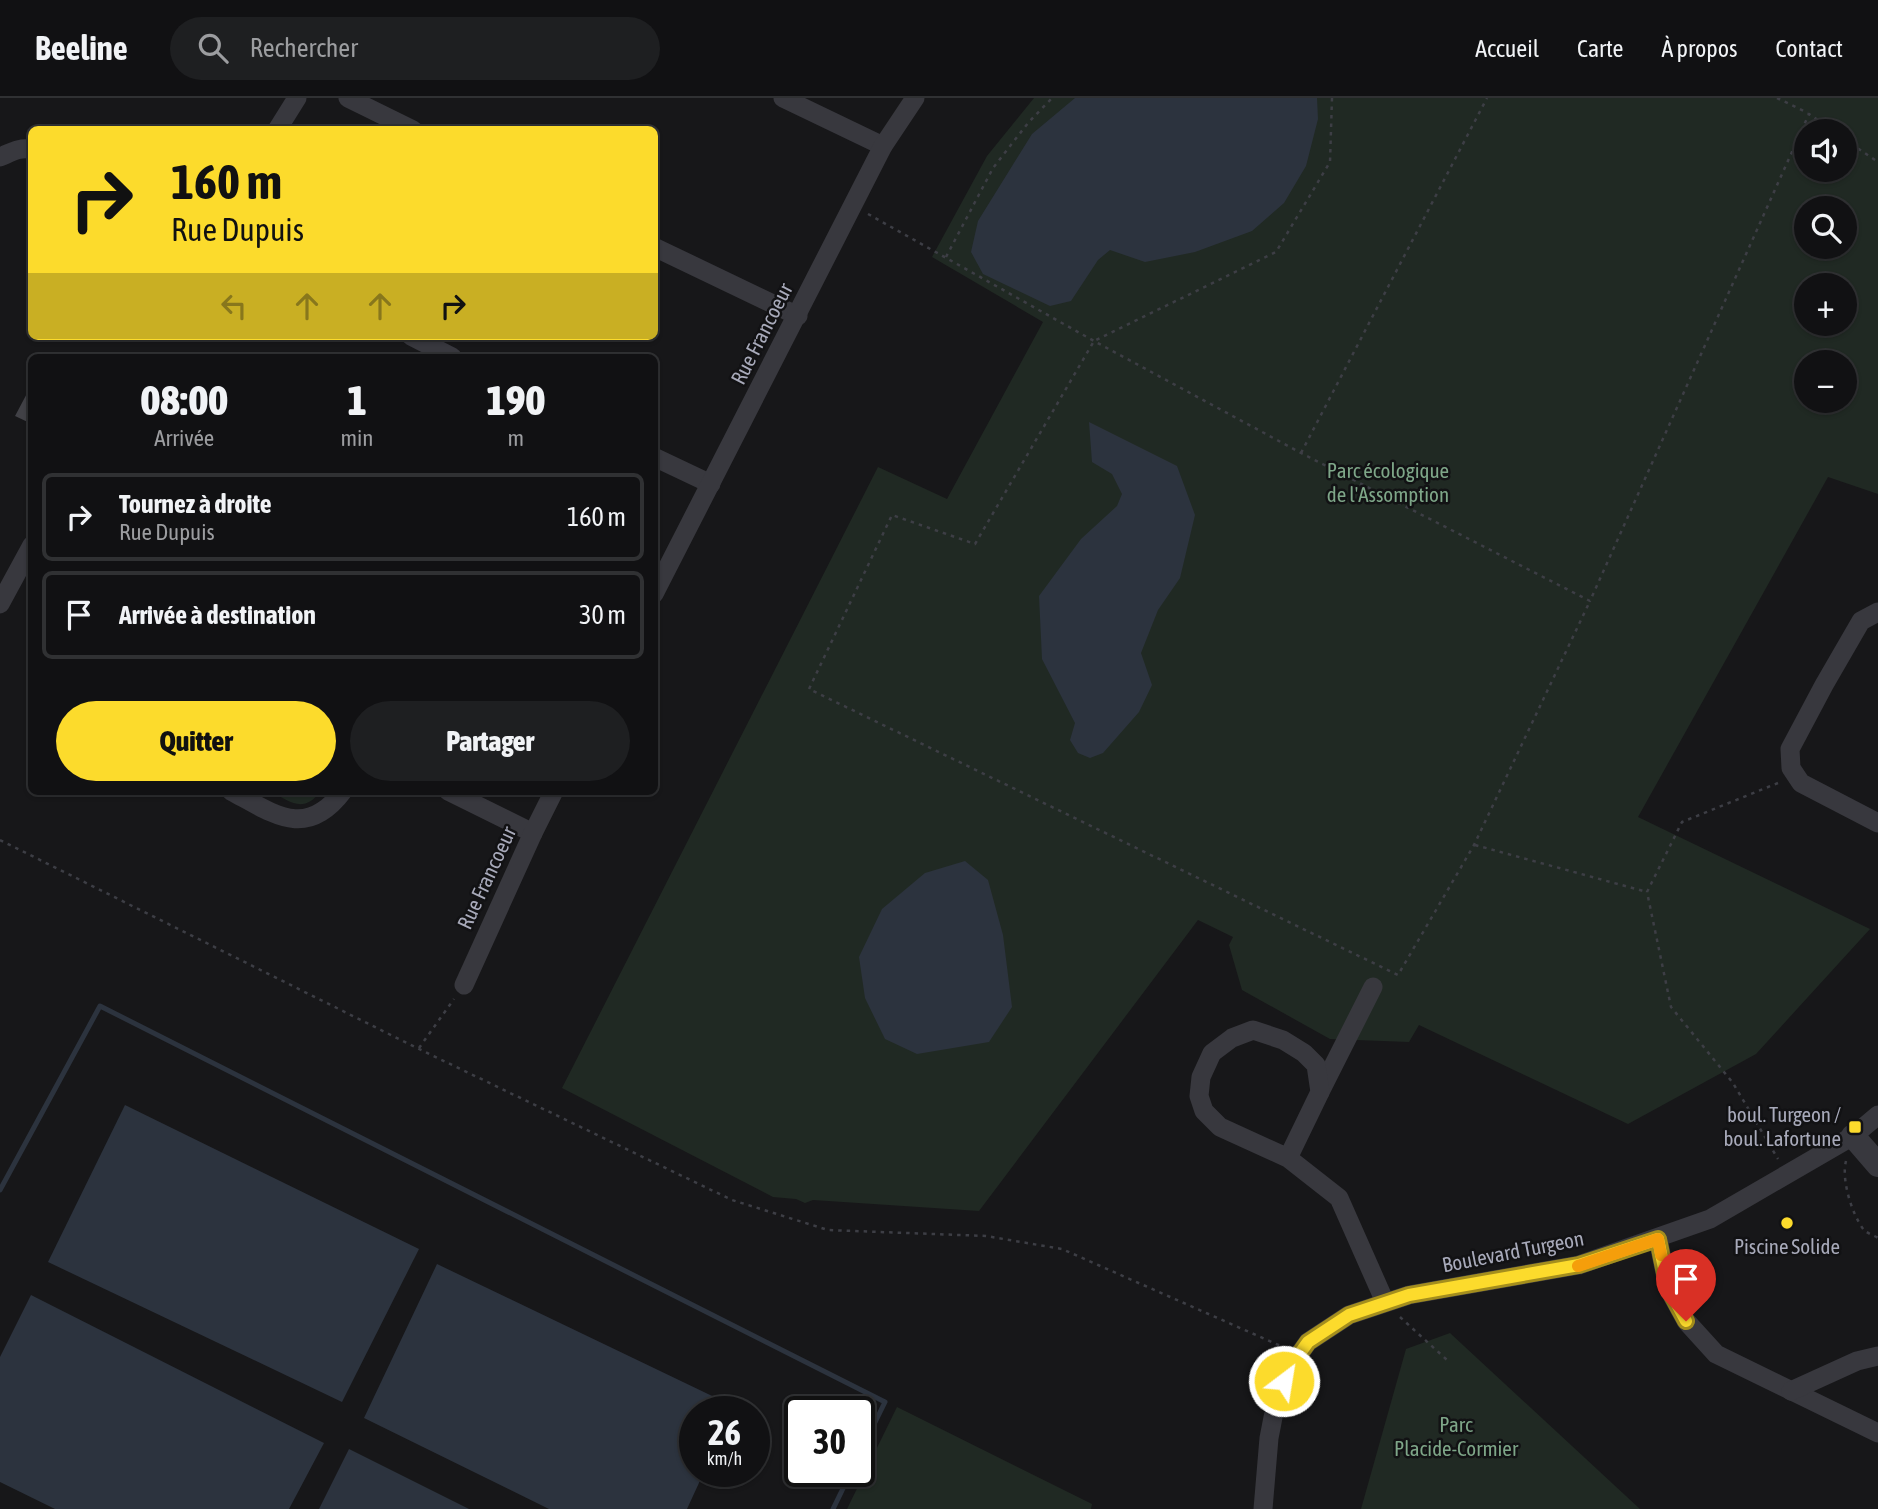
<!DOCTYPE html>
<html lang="fr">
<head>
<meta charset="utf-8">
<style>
	body { margin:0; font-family:"Asap Condensed",sans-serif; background:#1e1f21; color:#f1f3f6; height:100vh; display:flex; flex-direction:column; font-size:26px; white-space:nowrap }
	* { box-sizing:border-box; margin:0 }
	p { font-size:23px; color:#9c9da0 }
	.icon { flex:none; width:38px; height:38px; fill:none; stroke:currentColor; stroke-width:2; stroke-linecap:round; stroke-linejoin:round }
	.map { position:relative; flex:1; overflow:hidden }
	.details { position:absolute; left:28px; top:256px; width:630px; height:441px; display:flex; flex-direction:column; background:#111113; border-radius:10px; box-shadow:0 2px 5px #0004,0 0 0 2px #303133 }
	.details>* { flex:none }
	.guide { position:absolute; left:28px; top:28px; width:630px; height:214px; border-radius:10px; box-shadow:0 2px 5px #0004,0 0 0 2px #303133; background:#fcdb2c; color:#111; overflow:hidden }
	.buttons { position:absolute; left:1794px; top:21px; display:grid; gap:14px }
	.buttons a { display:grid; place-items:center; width:63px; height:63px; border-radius:50%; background:#111113; box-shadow:0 2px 5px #0004,0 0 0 2px #303133; font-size:35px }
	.speed { position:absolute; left:679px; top:1298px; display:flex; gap:14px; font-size:35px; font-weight:700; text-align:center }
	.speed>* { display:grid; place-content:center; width:91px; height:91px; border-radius:50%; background:#111113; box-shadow:0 2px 5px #0004,0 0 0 2px #303133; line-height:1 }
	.speed small { font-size:18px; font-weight:400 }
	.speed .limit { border:4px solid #111; border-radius:10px; background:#fff; color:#111 }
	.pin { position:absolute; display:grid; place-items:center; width:60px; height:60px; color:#fff; margin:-72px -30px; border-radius:50% 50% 50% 0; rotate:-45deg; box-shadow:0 0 7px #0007 }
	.pin .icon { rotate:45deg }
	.me { position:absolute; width:77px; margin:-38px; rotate:31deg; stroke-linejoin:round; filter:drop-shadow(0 0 5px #0008) }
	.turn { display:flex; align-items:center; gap:24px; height:147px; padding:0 28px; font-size:32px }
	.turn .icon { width:91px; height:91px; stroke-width:2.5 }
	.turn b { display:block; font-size:49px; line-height:60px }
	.lanes { display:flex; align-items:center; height:66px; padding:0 28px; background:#0003; justify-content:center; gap:35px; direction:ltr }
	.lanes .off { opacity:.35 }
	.eta { display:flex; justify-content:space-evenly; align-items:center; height:119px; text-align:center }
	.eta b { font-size:42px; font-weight:800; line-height:49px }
	.action { display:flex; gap:14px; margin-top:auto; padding:14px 28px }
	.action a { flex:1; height:80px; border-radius:42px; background:#fcdb2c; color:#111; font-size:28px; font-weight:800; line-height:80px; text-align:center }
	.action a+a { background:#1e1f21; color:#f1f3f6 }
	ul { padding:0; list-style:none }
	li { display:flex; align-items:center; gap:21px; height:88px; margin:0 14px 10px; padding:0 14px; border:4px solid #303133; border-radius:10px }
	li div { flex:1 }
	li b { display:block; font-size:26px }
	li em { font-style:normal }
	header { display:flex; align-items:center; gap:42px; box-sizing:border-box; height:98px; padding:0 35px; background:#111113; border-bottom:2px solid #303133 }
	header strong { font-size:33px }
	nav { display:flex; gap:38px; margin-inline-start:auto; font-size:24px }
	.search { width:490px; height:63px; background:#1e1f21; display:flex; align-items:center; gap:18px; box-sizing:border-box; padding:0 24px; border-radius:38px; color:#9c9da0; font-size:26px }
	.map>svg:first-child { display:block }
	.green { fill:#202923; fill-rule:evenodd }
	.water { fill:#2c333e }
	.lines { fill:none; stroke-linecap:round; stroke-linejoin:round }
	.stream { stroke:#2c333e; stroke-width:5 }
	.building { fill:#414146 }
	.path { stroke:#3d3e45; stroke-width:2.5; stroke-dasharray:3.5 5; stroke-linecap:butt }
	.minor { stroke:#38383e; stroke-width:19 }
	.tertiary { stroke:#38383e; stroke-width:24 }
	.route-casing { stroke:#a48e1d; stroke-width:18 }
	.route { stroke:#fcdb2c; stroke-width:12 }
	.slow { stroke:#f59e0b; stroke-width:12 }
	.poi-dot { fill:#fcdb2c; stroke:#121214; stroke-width:2.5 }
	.labels { text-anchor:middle; stroke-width:5; stroke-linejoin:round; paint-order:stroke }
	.street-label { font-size:21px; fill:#a8aaba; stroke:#121214 }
	.park-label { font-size:21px; fill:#7ea688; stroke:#121214 }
	.poi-label { font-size:21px; fill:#a8aaba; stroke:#121214; text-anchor:end }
</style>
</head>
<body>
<header>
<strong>Beeline</strong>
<div class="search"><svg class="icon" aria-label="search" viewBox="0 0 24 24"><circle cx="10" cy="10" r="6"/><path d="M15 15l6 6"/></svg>Rechercher</div>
<nav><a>Accueil</a><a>Carte</a><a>À propos</a><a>Contact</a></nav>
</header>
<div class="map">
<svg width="1878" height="1411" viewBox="0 0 1878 1411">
	<rect width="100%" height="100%" fill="#171719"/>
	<!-- green -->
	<g class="green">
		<path d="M1034 0H1878V396L1828 379 1638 719 1870 831 1756 956 1628 1026 1419 927 1409 944 1330 941 1242 892 1229 847 1233 839 1198 822 979 1113 813 1102 805 1105 796 1101 773 1099 562 990 878 369 947 401 1043 224 932 159 987 58ZM1806 33H1844V72H1806ZM1806 110H1844V149H1806ZM1806 187H1844V226H1806ZM1806 264H1844V303H1806Z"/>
		<path d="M270 693H321C303 716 291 704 270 693Z"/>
		<path d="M1450 1235 1640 1411H1361L1406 1251Z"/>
		<path d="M897 1309 1092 1406 1091 1411H847Z"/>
	</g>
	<!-- water -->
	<g class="water">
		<path d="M1075 0H1317L1318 21 1306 68 1284 105 1252 133 1195 154 1145 164 1110 152 1098 162 1071 203 1050 208 983 176 971 154 978 123 1032 36Z"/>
		<path d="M1089 324 1177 368 1195 417 1180 480 1158 512 1141 555 1152 587 1139 614 1103 655 1090 660 1078 655 1070 642 1075 625 1042 561 1039 498 1081 441 1117 408 1122 396 1112 376 1092 364Z"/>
		<path d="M965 763 988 782 1003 837 1012 909 989 944 917 956 885 941 865 900 859 859 882 811 925 775Z"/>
		<path d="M125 1007 419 1151 342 1304 48 1164Z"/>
		<path d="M437 1166 733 1308 730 1314H695V1374H704L687 1411H549L364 1320Z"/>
		<path d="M31 1197 324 1345 289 1411H55L0 1384V1259Z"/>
		<path d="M349 1351 469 1411H319Z"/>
	</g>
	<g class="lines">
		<!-- stream -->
		<g class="stream">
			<path d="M0 1092 100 908 885 1304 859 1357"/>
			<path d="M833 1411 851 1374"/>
		</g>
	</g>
	<!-- building -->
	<path class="building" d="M32 286V326L15 318Z"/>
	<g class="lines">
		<!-- path -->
		<g class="path">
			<path d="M1332 0 1330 64 1276 154 1094 243 975 446 892 417 809 591 1398 877 1474 747 1590 503"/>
			<path d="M1777 0 1808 15"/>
			<path d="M1844 41 1878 64"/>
			<path d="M868 116 1094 243 1301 355 1590 503 1809 16 1834 33"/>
			<path d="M946 159 993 70 1028 25 1052 0"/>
			<path d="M1301 355 1487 0"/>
			<path d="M1778 685 1682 724 1647 794 1671 909 1733 985 1778 1061"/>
			<path d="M0 742 419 951 732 1102 828 1132 986 1138 1062 1151 1283 1249"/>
			<path d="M1475 747 1647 794"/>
			<path d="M419 950 454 901"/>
			<path d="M1846 1063C1841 1081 1852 1117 1864 1132 1867 1135 1873 1137 1878 1140"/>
			<path d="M1400 1219 1447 1262"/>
		</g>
		<!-- minor -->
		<g class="minor">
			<path d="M348 0 413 32"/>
			<path d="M783 0 883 48"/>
			<path d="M277 32 297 0"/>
			<path d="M0 59C10 55 21 48 32 52"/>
			<path d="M654 149 798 218"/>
			<path d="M411 238 452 259"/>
			<path d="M654 359 711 386"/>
			<path d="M654 496 883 48 915 0"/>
			<path d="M0 506 32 447"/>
			<path d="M1878 514 1861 523 1824 587 1790 651 1791 670 1801 685 1878 725"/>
			<path d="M231 693C274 716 306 742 343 693"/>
			<path d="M448 693 533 735"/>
			<path d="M464 887 533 735 554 693"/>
			<path d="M1320 994 1373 889"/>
			<path d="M1288 1060 1320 994 1316 967 1304 955 1283 942 1253 932 1232 940 1212 955 1201 979 1199 998 1204 1013 1220 1029 1288 1060 1339 1100 1385 1204"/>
			<path d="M1658 1141 1668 1190 1686 1223 1716 1256 1878 1335"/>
			<path d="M1791 1293 1857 1263 1878 1258"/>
			<path d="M1263 1411 1269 1340 1277 1299 1291 1268 1308 1244 1349 1217 1409 1197 1579 1167 1710 1121 1853 1038 1878 1017"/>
		</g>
		<!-- tertiary -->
		<path class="tertiary" d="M1853 1038 1878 1067"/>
	</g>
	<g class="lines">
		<!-- route casing -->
		<g class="route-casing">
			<path id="route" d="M1284 1283 1291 1268 1308 1244 1349 1217 1409 1197 1579 1167 1658 1141 1668 1190 1686 1223"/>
		</g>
		<!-- route -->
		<use href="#route" class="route"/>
		<!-- slow -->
		<path class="slow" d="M1578 1168 1658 1141 1661 1157"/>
	</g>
	<!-- markers -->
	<g class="poi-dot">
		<rect x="1848" y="1022" width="14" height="14" rx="3.5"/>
		<circle cx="1787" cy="1125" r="7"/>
	</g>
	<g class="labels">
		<!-- street labels -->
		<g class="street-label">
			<text transform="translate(762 236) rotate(-63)" y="7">Rue Francoeur</text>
			<text transform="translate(487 780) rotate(-65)" y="7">Rue Francoeur</text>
			<text transform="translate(1513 1154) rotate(-11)" y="7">Boulevard Turgeon</text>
		</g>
		<!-- park labels -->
		<g class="park-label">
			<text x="1388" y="380">Parc écologique<tspan x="1388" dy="24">de l'Assomption</tspan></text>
			<text x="1456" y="1334">Parc<tspan x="1456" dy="24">Placide-Cormier</tspan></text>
		</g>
		<!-- poi labels -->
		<g class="poi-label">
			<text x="1841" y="1024">boul. Turgeon /<tspan x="1841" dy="24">boul. Lafortune</tspan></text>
			<text x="1787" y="1156" text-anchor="middle">Piscine Solide</text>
		</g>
	</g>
</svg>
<div class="buttons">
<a><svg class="icon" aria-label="sound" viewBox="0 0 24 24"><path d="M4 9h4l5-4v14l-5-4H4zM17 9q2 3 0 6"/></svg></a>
<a><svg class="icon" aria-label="search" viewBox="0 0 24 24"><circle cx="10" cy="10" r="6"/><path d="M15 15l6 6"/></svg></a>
<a>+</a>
<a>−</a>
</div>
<div class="speed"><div>26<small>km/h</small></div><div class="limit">30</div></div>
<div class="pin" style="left:1686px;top:1223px;background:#d93025"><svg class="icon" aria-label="arrive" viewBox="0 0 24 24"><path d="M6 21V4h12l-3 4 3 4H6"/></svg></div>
<svg class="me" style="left:1284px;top:1283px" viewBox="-20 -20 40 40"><circle r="17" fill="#fcdb2c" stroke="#fff" stroke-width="3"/><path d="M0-11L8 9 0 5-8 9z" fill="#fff"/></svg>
<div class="guide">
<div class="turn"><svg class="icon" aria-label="right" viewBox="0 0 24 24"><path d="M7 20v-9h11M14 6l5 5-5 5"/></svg><div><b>160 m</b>Rue Dupuis</div></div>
<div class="lanes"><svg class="icon off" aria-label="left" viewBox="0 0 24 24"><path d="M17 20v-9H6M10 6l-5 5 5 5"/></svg><svg class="icon off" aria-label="ahead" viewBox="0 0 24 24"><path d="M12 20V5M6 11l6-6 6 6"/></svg><svg class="icon off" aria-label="ahead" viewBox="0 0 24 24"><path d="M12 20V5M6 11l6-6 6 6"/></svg><svg class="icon" aria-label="right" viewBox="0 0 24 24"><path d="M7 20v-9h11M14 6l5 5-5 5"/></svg></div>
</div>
<section class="details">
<div class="eta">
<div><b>08:00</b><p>Arrivée</p></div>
<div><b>1</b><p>min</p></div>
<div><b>190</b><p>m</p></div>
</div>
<ul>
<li><svg class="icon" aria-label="right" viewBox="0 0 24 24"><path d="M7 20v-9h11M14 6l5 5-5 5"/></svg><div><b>Tournez à droite</b><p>Rue Dupuis</p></div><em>160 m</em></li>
<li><svg class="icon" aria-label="arrive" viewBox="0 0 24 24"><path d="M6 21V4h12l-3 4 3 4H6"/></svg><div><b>Arrivée à destination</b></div><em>30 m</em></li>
</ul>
<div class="action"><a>Quitter</a><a>Partager</a></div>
</section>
</div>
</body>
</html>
